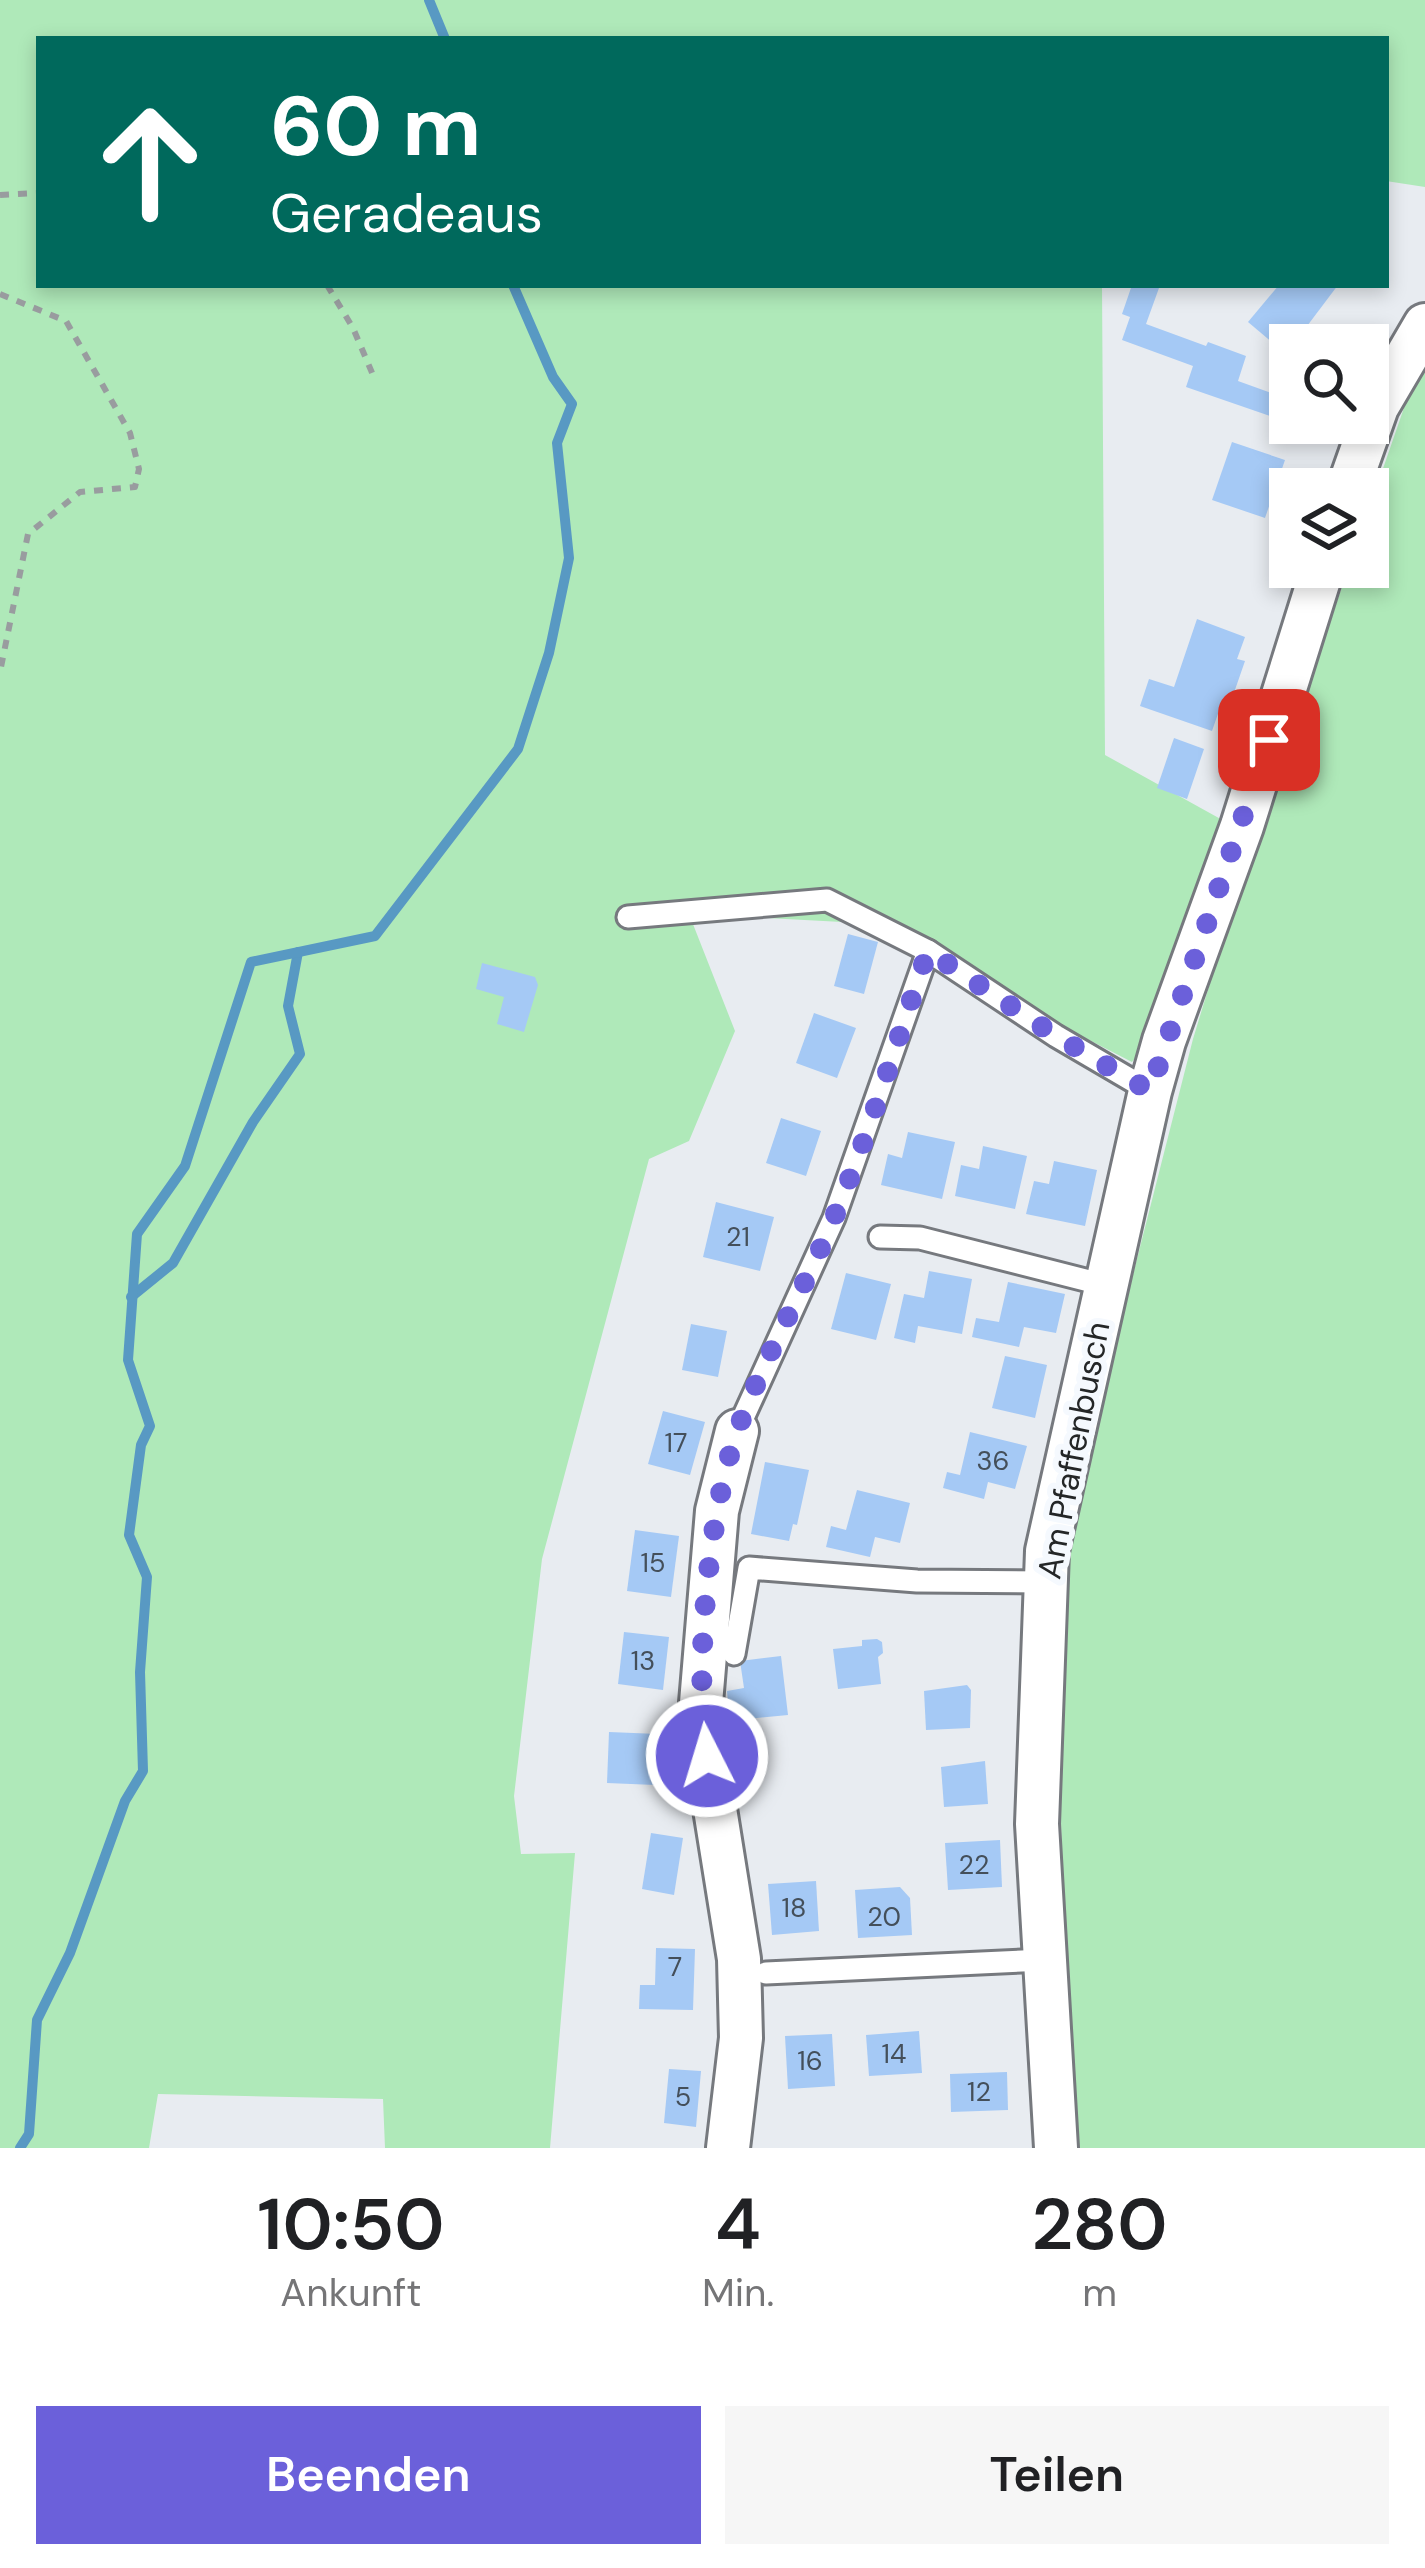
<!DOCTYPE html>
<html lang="de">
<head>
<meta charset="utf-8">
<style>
	body { margin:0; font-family:"DM Sans",sans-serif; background:#f6f6f6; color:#202124; height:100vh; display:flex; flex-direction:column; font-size:45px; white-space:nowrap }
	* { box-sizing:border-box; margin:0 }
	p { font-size:39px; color:#757577 }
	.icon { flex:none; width:66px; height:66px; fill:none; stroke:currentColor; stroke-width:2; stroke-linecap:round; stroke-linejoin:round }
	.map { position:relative; height:2148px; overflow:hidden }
	.details { display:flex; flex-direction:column; background:#fff; flex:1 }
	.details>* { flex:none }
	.guide { position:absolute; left:36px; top:36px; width:1353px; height:252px; border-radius:0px; box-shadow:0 6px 18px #0003; background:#00695c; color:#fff; overflow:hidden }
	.controls { position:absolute; left:1269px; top:324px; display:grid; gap:24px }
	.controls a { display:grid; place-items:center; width:120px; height:120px; border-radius:0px; background:#fff; box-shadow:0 6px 18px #0003; font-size:60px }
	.pin { position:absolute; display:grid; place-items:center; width:102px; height:102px; color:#fff; margin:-51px; border-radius:24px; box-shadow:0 6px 18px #0006 }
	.me { position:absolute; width:132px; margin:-66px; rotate:355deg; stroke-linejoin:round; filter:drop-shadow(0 0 9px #0008) }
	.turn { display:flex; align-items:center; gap:42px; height:252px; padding:0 36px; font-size:54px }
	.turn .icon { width:156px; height:156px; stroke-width:2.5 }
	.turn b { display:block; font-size:84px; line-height:102px }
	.eta { display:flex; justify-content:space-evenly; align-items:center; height:204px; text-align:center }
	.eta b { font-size:72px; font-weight:600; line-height:84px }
	.action { display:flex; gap:24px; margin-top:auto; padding:24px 36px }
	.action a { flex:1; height:138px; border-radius:0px; background:#6b60da; color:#fff; font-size:48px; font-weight:600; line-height:138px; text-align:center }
	.action a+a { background:#f6f6f6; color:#202124 }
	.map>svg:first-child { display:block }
	.green { fill:#afe9b9 }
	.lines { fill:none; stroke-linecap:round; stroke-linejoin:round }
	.stream { stroke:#5899c3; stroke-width:10 }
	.building { fill:#a5c9f5 }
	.service-casing { stroke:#76797e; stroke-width:27 }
	.minor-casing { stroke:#76797e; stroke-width:48 }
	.path { stroke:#999c9f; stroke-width:6; stroke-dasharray:9 9; stroke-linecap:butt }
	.service { stroke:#fff; stroke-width:21 }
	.minor { stroke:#fff; stroke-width:42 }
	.route { stroke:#6b60da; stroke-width:21; stroke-dasharray:0 37.8 }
	.labels { text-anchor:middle; stroke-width:12; stroke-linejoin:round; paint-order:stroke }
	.number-label { font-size:27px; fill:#444f5a }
	.street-label { font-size:33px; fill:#242627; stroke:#f5f9fe }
</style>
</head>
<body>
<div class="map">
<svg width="1425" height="2148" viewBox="0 0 1425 2148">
	<rect width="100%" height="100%" fill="#e8ecf1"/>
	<!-- green -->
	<g class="green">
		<path d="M0 0H1425V187L1386 181V39H39V285H1102L1105 755 1226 822 1149 1041 1132 1062 861 923 689 914 735 1031 689 1141 649 1159 542 1559 514 1796 521 1854 575 1853 550 2148H385L383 2099 158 2094 149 2148H0Z"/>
		<path d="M1425 347V2148H1076L1068 2042 1057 1699 1070 1522 1193 1039 1255 835 1349 567H1368V512Z"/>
	</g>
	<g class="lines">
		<!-- stream -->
		<g class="stream">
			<path d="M429 0 445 39"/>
			<path d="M131 1297 173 1263 253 1122 300 1054 288 1006 298 952"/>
			<path d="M20 2148 29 2134 37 2020 70 1953 125 1801 143 1771 140 1672 147 1577 129 1535 141 1445 150 1426 128 1360 137 1234 185 1166 251 962 375 936 518 749 549 653 569 558 557 443 572 404 553 377 513 285"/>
		</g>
	</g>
	<!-- building -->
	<g class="building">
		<path d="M1132 285 1159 288 1146 324 1206 346 1208 342 1246 356 1238 381 1277 395 1270 416 1186 387 1193 366 1122 340 1130 317 1122 314Z"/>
		<path d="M1279 285H1338L1286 354 1248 322Z"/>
		<path d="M1232 442 1285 460 1265 518 1212 500Z"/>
		<path d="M1197 619 1245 637 1237 659 1245 661 1228 710 1220 708 1212 731 1140 706 1149 679 1174 687Z"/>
		<path d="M1174 738 1204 749 1187 799 1157 788Z"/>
		<path d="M848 934 878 942 864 994 834 986Z"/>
		<path d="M482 963 535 977 538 985 524 1032 497 1024 504 997 476 989Z"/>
		<path d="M814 1013 856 1028 837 1078 796 1063Z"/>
		<path d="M781 1118 821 1131 806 1176 766 1163Z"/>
		<path d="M908 1132 955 1142 942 1199 881 1185 888 1154 902 1158Z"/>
		<path d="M983 1146 1027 1156 1015 1209 955 1196 961 1165 979 1169Z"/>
		<path d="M1054 1161 1097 1170 1085 1226 1026 1214 1034 1181 1049 1184Z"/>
		<path d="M716 1202 774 1217 760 1271 703 1257Z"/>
		<path d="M929 1271 972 1279 962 1334 918 1326 915 1343 894 1338 904 1294 924 1298Z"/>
		<path d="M846 1273 891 1284 876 1340 831 1329Z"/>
		<path d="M1008 1282 1065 1294 1056 1333 1024 1327 1019 1347 972 1337 976 1318 999 1322Z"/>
		<path d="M691 1324 727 1331 718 1377 682 1370Z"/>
		<path d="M1005 1356 1047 1365 1035 1418 992 1408Z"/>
		<path d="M663 1411 705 1422 690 1475 648 1464Z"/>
		<path d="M970 1432 1027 1446 1015 1489 988 1482 984 1499 943 1488 947 1472 960 1475Z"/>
		<path d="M765 1462 809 1470 797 1525 793 1524 789 1541 751 1534Z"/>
		<path d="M857 1490 910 1503 900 1543 875 1537 870 1557 826 1547 831 1526 846 1530Z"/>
		<path d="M635 1530 679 1536 671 1597 627 1591Z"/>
		<path d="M624 1632 669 1637 663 1690 618 1684Z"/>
		<path d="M877 1639 882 1642 883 1653 878 1657 881 1684 838 1689 833 1649 862 1646V1640Z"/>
		<path d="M781 1656 788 1715 747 1719 749 1735 731 1736 727 1691 744 1688 740 1661Z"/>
		<path d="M967 1685 971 1690 970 1728 926 1730 924 1691Z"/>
		<path d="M609 1732 658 1734 655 1785 607 1783Z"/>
		<path d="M985 1761 988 1804 944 1807 941 1767Z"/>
		<path d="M651 1833 683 1838 674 1895 642 1889Z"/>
		<path d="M1000 1840 1002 1887 948 1890 945 1843Z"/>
		<path d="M816 1881 819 1931 772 1935 768 1884Z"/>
		<path d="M900 1887 910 1898 912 1935 858 1938 855 1890Z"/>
		<path d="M656 1948 695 1949 693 2010 639 2009 640 1985H655Z"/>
		<path d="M919 2031 922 2073 869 2076 866 2035Z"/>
		<path d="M832 2034 835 2086 788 2089 785 2036Z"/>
		<path d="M669 2069 701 2071 696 2127 664 2123Z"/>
		<path d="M1007 2072 1008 2110 951 2112 950 2074Z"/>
	</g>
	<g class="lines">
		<!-- service casing -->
		<g class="service-casing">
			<g id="service">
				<path d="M628 917 827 900 928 951 834 1218 737 1431"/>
				<path d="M928 951 1056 1036 1150 1091"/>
				<path d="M880 1237 920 1238 1105 1285"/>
				<path d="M734 1654 749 1568 917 1581 1046 1582"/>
				<path d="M766 1973 1045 1960"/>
			</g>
		</g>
		<!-- minor casing -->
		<g class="minor-casing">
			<g id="minor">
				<path d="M1348 489 1377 407 1425 325"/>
				<path d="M728 2148 741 2038 739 1959 700 1715 717 1511 737 1431"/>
				<path d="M1056 2148 1037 1824 1047 1551 1150 1091 1164 1041 1242 826 1323 567"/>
			</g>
		</g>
		<!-- path -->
		<g class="path">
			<path d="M0 195 39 193"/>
			<path d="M327 285 353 328 373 375"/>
			<path d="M0 294 66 321 130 433 139 469 135 487 80 492 28 534 0 672"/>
		</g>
		<!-- service -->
		<use href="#service" class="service"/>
		<!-- minor -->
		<use href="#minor" class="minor"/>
	</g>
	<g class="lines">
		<!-- route -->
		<path class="route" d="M707 1756C693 1673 709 1508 738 1429 764 1357 804 1290 833 1220 870 1133 897 1040 928 951L1056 1036 1150 1091 1269 740"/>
	</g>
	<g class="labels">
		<!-- number labels -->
		<g class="number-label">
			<text x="738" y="1246">21</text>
			<text x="676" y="1452">17</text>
			<text x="993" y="1470">36</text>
			<text x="653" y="1572">15</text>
			<text x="643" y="1670">13</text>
			<text x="974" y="1874">22</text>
			<text x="794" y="1917">18</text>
			<text x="884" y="1926">20</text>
			<text x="675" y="1976">7</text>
			<text x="894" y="2063">14</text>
			<text x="810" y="2070">16</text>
			<text x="979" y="2101">12</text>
			<text x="683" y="2106">5</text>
		</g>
		<!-- street labels -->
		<g class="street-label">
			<text transform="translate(1073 1450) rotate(-79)" y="12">Am Pfaffenbusch</text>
		</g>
	</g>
</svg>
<div class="controls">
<a><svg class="icon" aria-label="search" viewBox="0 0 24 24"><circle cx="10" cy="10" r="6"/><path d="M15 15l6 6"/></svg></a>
<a><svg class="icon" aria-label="layers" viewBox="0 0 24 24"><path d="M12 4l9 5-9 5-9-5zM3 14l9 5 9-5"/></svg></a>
</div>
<div class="pin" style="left:1269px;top:740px;background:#d93025"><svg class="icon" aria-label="arrive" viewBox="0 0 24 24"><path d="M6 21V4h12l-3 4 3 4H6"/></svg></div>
<svg class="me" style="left:707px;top:1756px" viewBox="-20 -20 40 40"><circle r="17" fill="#6b60da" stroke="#fff" stroke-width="3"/><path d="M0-11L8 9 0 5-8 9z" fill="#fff"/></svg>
<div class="guide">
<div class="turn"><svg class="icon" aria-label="ahead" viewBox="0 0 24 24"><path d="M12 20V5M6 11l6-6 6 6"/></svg><div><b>60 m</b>Geradeaus</div></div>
</div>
</div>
<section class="details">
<div class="eta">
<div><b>10:50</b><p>Ankunft</p></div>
<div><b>4</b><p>Min.</p></div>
<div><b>280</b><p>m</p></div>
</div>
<div class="action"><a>Beenden</a><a>Teilen</a></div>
</section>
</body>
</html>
